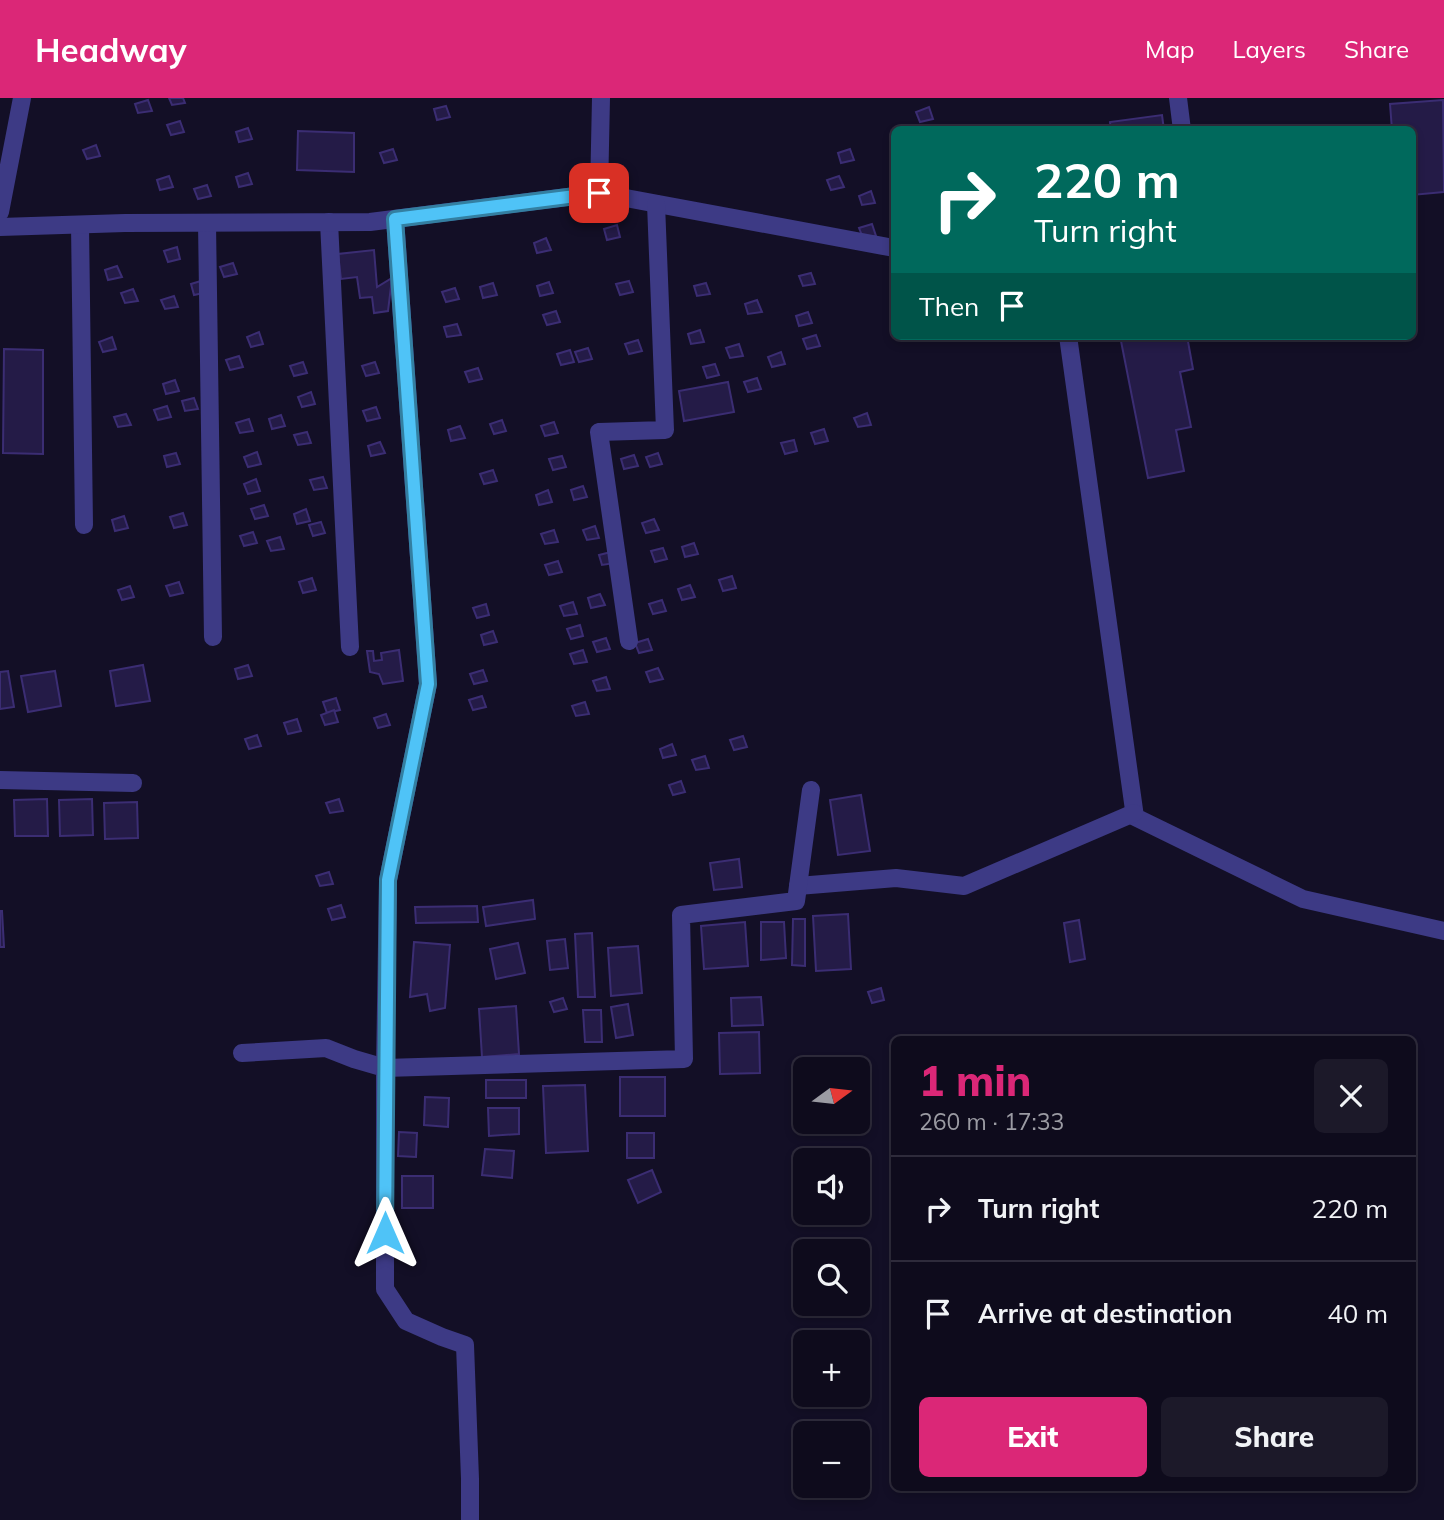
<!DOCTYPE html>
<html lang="en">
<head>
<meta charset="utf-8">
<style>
	body { margin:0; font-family:Mulish,sans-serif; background:#1c1929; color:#f1f3f6; height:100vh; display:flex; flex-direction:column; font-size:26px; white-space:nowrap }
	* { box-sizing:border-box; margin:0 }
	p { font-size:23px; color:#9b9ba3 }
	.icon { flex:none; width:38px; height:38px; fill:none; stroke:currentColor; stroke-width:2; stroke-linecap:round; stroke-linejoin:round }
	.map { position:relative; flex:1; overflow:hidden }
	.panel { position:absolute; left:891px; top:938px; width:525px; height:455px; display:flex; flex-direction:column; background:#0e0b1c; border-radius:10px; box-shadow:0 4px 10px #0003,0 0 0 2px #2e2b3b }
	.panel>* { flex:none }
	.top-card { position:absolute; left:891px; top:28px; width:525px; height:214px; border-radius:10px; box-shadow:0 4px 10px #0003,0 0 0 2px #2e2b3b; background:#00695c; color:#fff; overflow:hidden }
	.needle { width:46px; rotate:75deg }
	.buttons { position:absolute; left:793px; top:959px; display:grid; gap:14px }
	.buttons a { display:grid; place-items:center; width:77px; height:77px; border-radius:10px; background:#0e0b1c; box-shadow:0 4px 10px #0003,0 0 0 2px #2e2b3b; font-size:35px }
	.pin { position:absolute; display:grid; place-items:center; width:60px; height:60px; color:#fff; margin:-30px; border-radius:14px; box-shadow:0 4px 10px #0006 }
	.me { position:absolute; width:77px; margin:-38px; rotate:0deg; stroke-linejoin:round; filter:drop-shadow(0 0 5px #0008) }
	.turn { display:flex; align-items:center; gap:24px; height:147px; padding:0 28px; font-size:32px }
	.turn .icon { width:91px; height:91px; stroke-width:2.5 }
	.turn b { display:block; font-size:49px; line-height:60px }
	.then { display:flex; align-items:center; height:66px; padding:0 28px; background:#0003; gap:14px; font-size:26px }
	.round { display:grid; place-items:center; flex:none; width:74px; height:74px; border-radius:10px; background:#1c1929 }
	.headline { display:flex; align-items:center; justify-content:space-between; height:119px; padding:0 28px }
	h1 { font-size:42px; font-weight:800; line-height:52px; color:#db2777 }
	.button { display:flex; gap:14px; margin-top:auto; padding:14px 28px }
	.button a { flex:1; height:80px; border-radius:10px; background:#db2777; color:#fff; font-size:28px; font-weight:800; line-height:80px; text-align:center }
	.button a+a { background:#1c1929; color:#f1f3f6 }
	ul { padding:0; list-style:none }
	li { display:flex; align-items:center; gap:21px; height:105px; padding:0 28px; border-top:2px solid #2e2b3b }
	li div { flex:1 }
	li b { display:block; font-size:26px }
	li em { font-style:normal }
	header { display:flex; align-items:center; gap:42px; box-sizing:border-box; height:98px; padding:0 35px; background:#db2777; color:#fff }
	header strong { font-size:33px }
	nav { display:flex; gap:38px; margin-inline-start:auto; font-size:24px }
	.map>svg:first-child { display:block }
	.building { fill:#241b47; stroke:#3b2d73; stroke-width:2 }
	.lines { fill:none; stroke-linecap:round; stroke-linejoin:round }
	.street { stroke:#3d3a85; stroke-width:18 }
	.route-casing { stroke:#337fa1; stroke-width:18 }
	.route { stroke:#4fc3f7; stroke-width:12 }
</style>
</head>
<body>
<header>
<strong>Headway</strong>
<nav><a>Map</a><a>Layers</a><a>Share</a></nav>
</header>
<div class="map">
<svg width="1444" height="1422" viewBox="0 0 1444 1422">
	<rect width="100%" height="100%" fill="#130f26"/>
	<!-- building -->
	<g class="building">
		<path d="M169 0H183L185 5 172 7Z"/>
		<path d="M148 2 152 13 138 15 135 6Z"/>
		<path d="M1443 2 1444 94 1412 97V32H1392L1390 6Z"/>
		<path d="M446 8 450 19 437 22 434 11Z"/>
		<path d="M929 9 933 21 920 24 916 14Z"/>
		<path d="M1162 17 1164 32H1111L1110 24Z"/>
		<path d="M180 23 184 34 171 37 167 27Z"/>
		<path d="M248 30 252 41 239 44 236 34Z"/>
		<path d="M298 33 354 35V74L297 72Z"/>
		<path d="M96 47 100 58 87 61 83 52Z"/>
		<path d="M393 51 397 62 384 65 380 55Z"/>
		<path d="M850 51 854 62 841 65 838 55Z"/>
		<path d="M248 75 252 86 239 89 236 79Z"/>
		<path d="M169 78 173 89 160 92 157 82Z"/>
		<path d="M839 78 844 89 831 92 827 82Z"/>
		<path d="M207 87 211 98 198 101 194 91Z"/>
		<path d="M871 93 875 105 862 107 859 98Z"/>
		<path d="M872 126 876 138 863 140 859 130Z"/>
		<path d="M617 127 620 139 607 142 604 131Z"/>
		<path d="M546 140 551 152 537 155 534 145Z"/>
		<path d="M177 149 180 161 168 164 164 153Z"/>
		<path d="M374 152 377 189 392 180 388 213 374 215 372 199 360 200 357 179 341 181 338 156Z"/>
		<path d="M233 165 237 176 224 179 220 169Z"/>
		<path d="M117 168 122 179 108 182 105 172Z"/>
		<path d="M811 175 815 186 803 188 799 178Z"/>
		<path d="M204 182 208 194 194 197 191 186Z"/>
		<path d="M629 183 633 194 620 197 616 186Z"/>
		<path d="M549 184 553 195 540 198 537 188Z"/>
		<path d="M493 185 497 197 483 200 480 189Z"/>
		<path d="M706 185 710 196 697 198 694 188Z"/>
		<path d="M455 190 459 201 446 204 442 194Z"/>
		<path d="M133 191 138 203 125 205 121 195Z"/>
		<path d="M174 198 178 209 165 211 161 202Z"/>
		<path d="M757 202 762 214 748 216 745 206Z"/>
		<path d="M556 213 560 224 547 227 543 217Z"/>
		<path d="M808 214 812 225 799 228 796 218Z"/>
		<path d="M457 226 461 237 447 239 444 229Z"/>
		<path d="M700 232 704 244 691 246 688 236Z"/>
		<path d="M259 234 263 246 251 249 247 239Z"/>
		<path d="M816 237 820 248 807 251 803 241Z"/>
		<path d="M1120 238H1187L1193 271 1180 274 1191 329 1176 332 1184 373 1148 380Z"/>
		<path d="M112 239 116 251 103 254 99 244Z"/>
		<path d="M638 242 642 253 629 256 625 246Z"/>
		<path d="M739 246 743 258 730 260 726 250Z"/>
		<path d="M588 250 592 261 579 264 575 254Z"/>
		<path d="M4 251 43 252V356L3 355Z"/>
		<path d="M570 252 574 264 561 267 557 256Z"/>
		<path d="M781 254 785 266 772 269 768 259Z"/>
		<path d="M239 258 243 269 230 272 226 262Z"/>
		<path d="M303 264 307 275 294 278 290 268Z"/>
		<path d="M375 264 379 275 366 278 362 268Z"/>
		<path d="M715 266 719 277 707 280 703 269Z"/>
		<path d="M478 270 482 281 469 284 465 274Z"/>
		<path d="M757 280 761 291 748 294 744 284Z"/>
		<path d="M175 282 179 293 166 296 163 286Z"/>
		<path d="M728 284 734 314 684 323 679 293Z"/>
		<path d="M311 294 315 306 302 309 298 299Z"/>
		<path d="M194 300 198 311 185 313 182 303Z"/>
		<path d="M167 308 171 319 158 322 154 312Z"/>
		<path d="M376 309 380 320 367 323 363 313Z"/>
		<path d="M867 315 871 327 858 329 854 320Z"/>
		<path d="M126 316 131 327 118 329 114 319Z"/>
		<path d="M281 317 285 328 272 331 269 321Z"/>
		<path d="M249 321 253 333 240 335 236 325Z"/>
		<path d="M502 322 506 333 494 336 490 326Z"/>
		<path d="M554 324 558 335 545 338 541 328Z"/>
		<path d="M460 328 465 340 451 343 448 332Z"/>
		<path d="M824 331 828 343 815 346 811 335Z"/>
		<path d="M307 334 311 345 298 347 294 337Z"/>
		<path d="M794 342 797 353 785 356 781 345Z"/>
		<path d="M380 344 385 355 371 358 368 348Z"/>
		<path d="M257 354 261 366 248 369 244 359Z"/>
		<path d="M176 355 180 366 167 369 164 358Z"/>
		<path d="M658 355 662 366 650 369 646 359Z"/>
		<path d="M634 357 638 368 624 371 621 361Z"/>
		<path d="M562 358 566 369 553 372 549 361Z"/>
		<path d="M493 372 497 383 484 386 480 376Z"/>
		<path d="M323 379 327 390 314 392 310 382Z"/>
		<path d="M256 381 260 393 248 396 244 386Z"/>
		<path d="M583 388 587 399 574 402 571 392Z"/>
		<path d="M548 392 552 404 539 407 536 397Z"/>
		<path d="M264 407 268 418 255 421 251 411Z"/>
		<path d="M306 411 310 423 297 426 294 416Z"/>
		<path d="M183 415 187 427 174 430 170 419Z"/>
		<path d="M124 418 128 430 115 433 112 422Z"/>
		<path d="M654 421 659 432 646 435 642 425Z"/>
		<path d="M321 424 325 435 313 438 309 427Z"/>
		<path d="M595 428 599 440 587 442 583 432Z"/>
		<path d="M554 432 558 444 545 446 541 436Z"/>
		<path d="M253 434 257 445 244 448 240 438Z"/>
		<path d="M280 439 284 451 271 453 267 443Z"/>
		<path d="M694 445 698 456 685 459 682 449Z"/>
		<path d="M663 450 667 461 655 464 651 453Z"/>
		<path d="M611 454 615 465 602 467 599 457Z"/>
		<path d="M558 463 562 474 549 477 545 467Z"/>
		<path d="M732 478 736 490 723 493 719 482Z"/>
		<path d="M312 480 316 492 303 495 299 484Z"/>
		<path d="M179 484 183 495 170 498 166 488Z"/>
		<path d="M690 487 695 499 682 502 678 491Z"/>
		<path d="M130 488 134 499 122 502 118 492Z"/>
		<path d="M600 496 605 507 591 510 588 500Z"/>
		<path d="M662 502 666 513 653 516 649 506Z"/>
		<path d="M573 504 577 516 564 518 560 508Z"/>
		<path d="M486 506 489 517 477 520 473 510Z"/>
		<path d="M580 527 583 538 571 541 567 531Z"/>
		<path d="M493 533 497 544 484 547 481 537Z"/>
		<path d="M606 540 610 551 597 554 593 544Z"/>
		<path d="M648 541 652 552 639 555 635 545Z"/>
		<path d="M399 552 403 583 383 586 379 576 370 574 367 553H373L374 563 382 562 381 555Z"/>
		<path d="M583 552 587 564 574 566 570 556Z"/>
		<path d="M143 567 150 603 116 608 110 573Z"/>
		<path d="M248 567 252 578 238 581 235 571Z"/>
		<path d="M658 570 663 581 650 584 646 574Z"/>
		<path d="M483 572 487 583 474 586 470 576Z"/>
		<path d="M8 573 14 609 0 611V574Z"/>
		<path d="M55 573 61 608 28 614 21 578Z"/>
		<path d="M606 579 610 591 597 593 593 583Z"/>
		<path d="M482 598 486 609 473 612 469 602Z"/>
		<path d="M336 600 340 612 327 615 323 604Z"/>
		<path d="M585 604 589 616 576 618 572 608Z"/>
		<path d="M334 612 338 624 325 627 321 617Z"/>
		<path d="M386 616 390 627 378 630 374 620Z"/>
		<path d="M297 621 301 633 288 636 284 625Z"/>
		<path d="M257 637 261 648 249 651 245 641Z"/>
		<path d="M743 638 747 649 734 652 730 642Z"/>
		<path d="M672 646 676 657 663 660 660 651Z"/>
		<path d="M705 658 709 670 696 672 692 662Z"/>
		<path d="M681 683 685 694 673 697 669 687Z"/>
		<path d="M861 697 870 753 838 757 830 702Z"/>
		<path d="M47 701 48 738H15L14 702Z"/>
		<path d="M92 701 93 737 60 738 59 702Z"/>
		<path d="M339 701 343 713 330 715 326 705Z"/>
		<path d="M137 704 138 740 105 741 104 705Z"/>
		<path d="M739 761 742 789 714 792 710 765Z"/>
		<path d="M329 774 333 786 320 788 316 778Z"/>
		<path d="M533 802 535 821 486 828 483 809Z"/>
		<path d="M341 807 345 819 332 822 328 811Z"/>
		<path d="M477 808 478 824 416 825 415 809Z"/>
		<path d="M0 813H2L4 849H0Z"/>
		<path d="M848 816 851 871 816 873 813 818Z"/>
		<path d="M793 821H805V868L792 867Z"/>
		<path d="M1079 822 1085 861 1070 864 1064 825Z"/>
		<path d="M745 824 748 868 704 871 701 828Z"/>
		<path d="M761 824H784L786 860 761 862Z"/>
		<path d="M592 835 595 899H578L575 836Z"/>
		<path d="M565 841 568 870 550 872 547 843Z"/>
		<path d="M414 844 450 847 445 910 430 913 427 896 410 899Z"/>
		<path d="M518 845 525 875 496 881 490 851Z"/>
		<path d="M638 848 642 895 611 898 608 850Z"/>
		<path d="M881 890 884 902 872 905 868 894Z"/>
		<path d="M761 899 763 927 732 928 731 900Z"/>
		<path d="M563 900 567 911 554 914 550 904Z"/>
		<path d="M628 906 633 937 616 940 611 909Z"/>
		<path d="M516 908 519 956 482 959 479 911Z"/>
		<path d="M583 912H601L602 944H585Z"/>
		<path d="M759 934 760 975 720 976 719 935Z"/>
		<rect x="620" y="979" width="45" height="39"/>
		<rect x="486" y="982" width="40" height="18"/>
		<path d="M585 987 588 1053 546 1055 543 988Z"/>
		<path d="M425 999 449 1000 448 1029 424 1027Z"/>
		<path d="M488 1010H519V1036L489 1038Z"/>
		<path d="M399 1034 417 1035 416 1059 398 1058Z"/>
		<rect x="627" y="1035" width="27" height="25"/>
		<path d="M485 1051 514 1053 512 1080 482 1077Z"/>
		<path d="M652 1072 661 1094 638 1105 628 1082Z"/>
		<rect x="402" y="1078" width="31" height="32"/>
	</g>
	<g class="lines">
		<!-- street -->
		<g class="street">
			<path d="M1178 0 1182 32"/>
			<path d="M599 95 601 0"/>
			<path d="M0 114 22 0"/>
			<path d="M395 121 428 586 388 782 385 970V1191L406 1223 442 1239 465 1247 470 1381V1422"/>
			<path d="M329 124 350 549"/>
			<path d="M207 125 213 539"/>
			<path d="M80 127 84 427"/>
			<path d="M0 129 125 125 370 124 599 95 894 150"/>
			<path d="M1068 238 1135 719 1303 801 1444 833"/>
			<path d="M629 543 599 334 665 332 656 106"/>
			<path d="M0 682 133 685"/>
			<path d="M798 788 896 780 964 788 1134 715"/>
			<path d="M242 955 326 950 354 961 385 970 684 961 681 817 796 803 811 692"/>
		</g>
	</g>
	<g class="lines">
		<!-- route casing -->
		<g class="route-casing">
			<path id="route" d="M385 1135 388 782 428 586 395 121 599 95"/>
		</g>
		<!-- route -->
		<use href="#route" class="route"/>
	</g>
</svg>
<div class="buttons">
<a><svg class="needle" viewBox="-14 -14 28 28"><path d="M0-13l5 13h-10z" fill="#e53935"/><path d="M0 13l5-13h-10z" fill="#9b9ba3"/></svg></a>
<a><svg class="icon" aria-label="sound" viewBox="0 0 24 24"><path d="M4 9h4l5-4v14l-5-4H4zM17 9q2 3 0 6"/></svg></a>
<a><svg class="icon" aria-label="search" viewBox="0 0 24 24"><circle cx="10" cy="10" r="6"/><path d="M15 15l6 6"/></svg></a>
<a>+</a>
<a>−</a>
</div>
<div class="pin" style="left:599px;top:95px;background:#d93025"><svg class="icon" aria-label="arrive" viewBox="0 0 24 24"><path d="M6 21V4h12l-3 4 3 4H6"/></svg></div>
<svg class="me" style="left:385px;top:1135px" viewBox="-20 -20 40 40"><path d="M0-17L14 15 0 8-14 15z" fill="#4fc3f7" stroke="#fff" stroke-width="4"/></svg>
<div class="top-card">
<div class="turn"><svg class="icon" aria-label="right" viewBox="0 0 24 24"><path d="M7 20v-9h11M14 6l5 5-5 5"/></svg><div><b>220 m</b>Turn right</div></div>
<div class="then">Then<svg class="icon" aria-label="arrive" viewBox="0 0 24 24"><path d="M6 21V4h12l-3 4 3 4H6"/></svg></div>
</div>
<section class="panel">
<div class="headline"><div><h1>1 min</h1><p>260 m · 17:33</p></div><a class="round"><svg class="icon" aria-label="close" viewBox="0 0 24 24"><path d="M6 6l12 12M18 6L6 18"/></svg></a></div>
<ul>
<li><svg class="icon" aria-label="right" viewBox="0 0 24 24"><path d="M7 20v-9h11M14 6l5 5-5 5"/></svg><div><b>Turn right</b></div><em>220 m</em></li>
<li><svg class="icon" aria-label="arrive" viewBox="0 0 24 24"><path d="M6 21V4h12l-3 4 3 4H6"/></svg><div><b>Arrive at destination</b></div><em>40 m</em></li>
</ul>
<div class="button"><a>Exit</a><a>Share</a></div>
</section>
</div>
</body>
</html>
